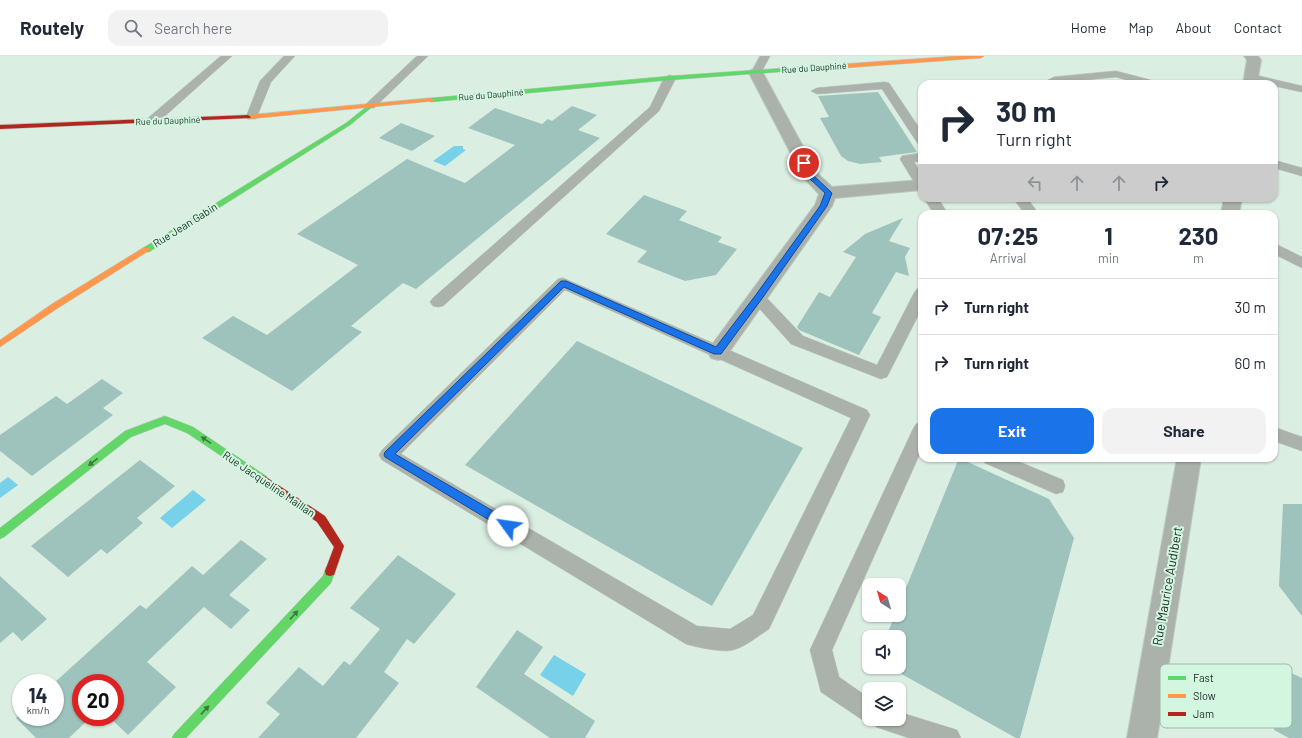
<!DOCTYPE html>
<html lang="en">
<head>
<meta charset="utf-8">
<style>
	body { margin:0; font-family:Barlow,sans-serif; background:#f2f2f3; color:#1f2937; height:100vh; display:flex; flex-direction:column; font-size:15px; white-space:nowrap }
	* { box-sizing:border-box; margin:0 }
	p { font-size:13px; color:#747a83 }
	.icon { flex:none; width:22px; height:22px; fill:none; stroke:currentColor; stroke-width:2; stroke-linecap:round; stroke-linejoin:round }
	.map { position:relative; flex:1; overflow:hidden }
	.details { position:absolute; left:918px; top:154px; width:360px; height:252px; display:flex; flex-direction:column; background:#fff; border-radius:12px; box-shadow:0 1px 3px #0004 }
	.details>* { flex:none }
	.banner { position:absolute; left:918px; top:24px; width:360px; height:122px; border-radius:12px; box-shadow:0 1px 3px #0004; background:#fff; color:#1f2937; overflow:hidden }
	.needle { width:26px; rotate:323deg }
	.controls { position:absolute; left:862px; top:522px; display:grid; gap:8px }
	.controls a { display:grid; place-items:center; width:44px; height:44px; border-radius:8px; background:#fff; box-shadow:0 1px 3px #0004; font-size:20px }
	.speed { position:absolute; left:12px; top:618px; display:flex; gap:8px; font-size:20px; font-weight:700; text-align:center }
	.speed>* { display:grid; place-content:center; width:52px; height:52px; border-radius:50%; background:#fff; box-shadow:0 1px 3px #0004; line-height:1 }
	.speed small { font-size:10px; font-weight:400 }
	.speed .limit { border:6px solid #d22; background:#fff; color:#111 }
	.pin { position:absolute; display:grid; place-items:center; width:34px; height:34px; color:#fff; margin:-17px; border:2px solid #fff; border-radius:50%; box-shadow:0 1px 4px #0007 }
	.me { position:absolute; width:44px; margin:-22px; rotate:301deg; stroke-linejoin:round; filter:drop-shadow(0 0 3px #0008) }
	.turn { display:flex; align-items:center; gap:14px; height:84px; padding:0 12px; font-size:18px }
	.turn .icon { width:52px; height:52px; stroke-width:2.5 }
	.turn b { display:block; font-size:28px; line-height:34px }
	.lanes { display:flex; align-items:center; height:38px; padding:0 12px; background:#0003; justify-content:center; gap:20px; direction:ltr }
	.lanes .off { opacity:.35 }
	.eta { display:flex; justify-content:space-evenly; align-items:center; height:68px; text-align:center }
	.eta b { font-size:24px; font-weight:700; line-height:28px }
	.action { display:flex; gap:8px; margin-top:auto; padding:8px 12px }
	.action a { flex:1; height:46px; border-radius:12px; background:#1a73e8; color:#fff; font-size:16px; font-weight:700; line-height:46px; text-align:center }
	.action a+a { background:#f2f2f3; color:#1f2937 }
	ul { padding:0; list-style:none }
	li { display:flex; align-items:center; gap:12px; height:56px; padding:0 12px; border-top:1px solid #e0e1e3 }
	li div { flex:1 }
	li b { display:block; font-size:15px }
	li em { font-style:normal }
	header { display:flex; align-items:center; gap:24px; box-sizing:border-box; height:56px; padding:0 20px; background:#fff; border-bottom:1px solid #e0e1e3 }
	header strong { font-size:19px }
	nav { display:flex; gap:22px; margin-inline-start:auto; font-size:14px }
	.search { width:280px; height:36px; background:#f2f2f3; display:flex; align-items:center; gap:10px; box-sizing:border-box; padding:0 14px; border-radius:12px; color:#747a83; font-size:15px }
	.map>svg:first-child { display:block }
	.water { fill:#76d1e9 }
	.building { fill:#9ec3bc }
	.lines { fill:none; stroke-linecap:round; stroke-linejoin:round }
	.lane-casing { stroke:#bbc9c0; stroke-width:1 }
	.street-casing { stroke:#bbc9c0; stroke-width:2 }
	.fast-casing { stroke:#bbc9c0; stroke-width:1 }
	.slow-casing { stroke:#bbc9c0; stroke-width:1 }
	.jam-casing { stroke:#bbc9c0; stroke-width:1 }
	.lane { fill:#aab2ab; fill-rule:evenodd }
	.street { fill:#aab2ab; fill-rule:evenodd }
	.fast { fill:#63d668; fill-rule:evenodd }
	.slow { fill:#ff974d; fill-rule:evenodd }
	.jam { fill:#b3261e; fill-rule:evenodd }
	.oneway { fill:#3d7842 }
	.route { fill:#1a73e8; stroke:#114b97 }
	.labels { text-anchor:middle; stroke-width:4; stroke-linejoin:round; paint-order:stroke }
	.far-street-label { font-size:9px; fill:#1e2b23; stroke:#d3f6e1 }
	.street-label { font-size:11px; fill:#1e2b23; stroke:#d3f6e1 }
	.near-street-label { font-size:13px; fill:#1e2b23; stroke:#d3f6e1 }
	.key { fill:#d3f6e1; stroke:#9db9a8; stroke-width:1 }
	.key-label { font-size:11px; fill:#1e2b23 }
</style>
</head>
<body>
<header>
<strong>Routely</strong>
<div class="search"><svg class="icon" aria-label="search" viewBox="0 0 24 24"><circle cx="10" cy="10" r="6"/><path d="M15 15l6 6"/></svg>Search here</div>
<nav><a>Home</a><a>Map</a><a>About</a><a>Contact</a></nav>
</header>
<div class="map">
<svg width="1302" height="682" viewBox="0 0 1302 682">
	<rect width="100%" height="100%" fill="#dbeee2"/>
	<!-- water -->
	<g class="water">
		<path d="M454 90H463V93L466 94 445 110 433 105Z"/>
		<path d="M8 421 18 429 0 442V427Z"/>
		<path d="M193 434 206 444 172 472 160 462Z"/>
		<path d="M554 599 586 618 573 640 540 619Z"/>
	</g>
	<!-- building -->
	<g class="building">
		<path d="M878 36 917 96 879 101 882 106 860 108 848 105 841 100 820 62 829 61 818 40Z"/>
		<path d="M572 50 597 59 578 74 600 82 416 233 403 227 351 270 362 276 292 335 202 282 233 260 267 279 358 209 297 178 407 103 465 127 515 89 468 72 495 52 542 68 548 63 552 65Z"/>
		<path d="M401 67 435 80 412 95 379 82Z"/>
		<path d="M644 139 687 155 679 164 722 181 718 186 737 193 716 219 685 225 637 206 647 195 606 178Z"/>
		<path d="M903 162 889 185 910 192 905 201 909 220 896 216 872 257 881 261 859 299 799 274 797 271 819 236 830 241 856 201 843 196 865 178Z"/>
		<path d="M577 285 803 392 712 550 465 409Z"/>
		<path d="M102 323 123 337 103 352 113 359 32 420 0 395V379L56 340 67 348Z"/>
		<path d="M959 402 1049 443 1074 482 1020 682H1016L889 611H899V581H886L895 559H899V549Z"/>
		<path d="M140 404 175 430 137 462 143 467 107 498 101 493 68 521 31 490Z"/>
		<path d="M1283 448H1302V560L1279 530Z"/>
		<path d="M241 484 267 503 229 539 250 554 231 573 204 551 147 606 176 631 128 679 109 661H115V627H81V661H91L69 682H36L16 662 21 657V661H55L54 627 140 549 146 553 192 510 203 519Z"/>
		<path d="M398 499 456 538 414 588 407 583 384 616 399 627 356 682H258L280 658 266 647 299 611 323 630 344 605 350 609 380 573 350 552Z"/>
		<path d="M0 520 47 563 22 585 13 576 0 587Z"/>
		<path d="M517 574 543 591 524 618 595 665 585 682H550L476 631Z"/>
		<path d="M1276 610 1302 622V682H1289L1274 674Z"/>
	</g>
	<g class="lines">
		<!-- lane casing -->
		<g class="lane-casing">
			<g id="lane">
				<path d="M221 0H232L155 69H147L145 66 147 63Z"/>
				<path d="M284 0H295L271 26 256 63H248L246 61 260 25Z"/>
				<path d="M417 0H428L374 52H366L364 50 366 48Z"/>
				<path d="M760 0H770L760 19H752L751 17Z"/>
				<path d="M1116 15 1158 26 1160 28H1141L1116 21 1054 27 1048 24 1054 21Z"/>
				<path d="M1251 18 1302 30V36L1274 30V28L1247 23 1245 21 1247 19Z"/>
				<path d="M670 19 676 22 659 55 443 250 438 251 433 250 430 246 433 242 650 51 664 22Z"/>
				<path d="M885 26 889 27 922 76V89L918 88 882 33 817 38 811 35 817 32Z"/>
				<path d="M922 97V105L914 106 922 118V132L917 131 900 103 902 100Z"/>
				<path d="M1274 104 1302 112V120L1274 112Z"/>
				<path d="M924 142H938L948 158H934Z"/>
				<path d="M1013 142H1027L1039 158H1025Z"/>
				<path d="M1274 187 1302 201V212L1274 198Z"/>
				<path d="M563 222 867 354 870 359 769 573C758 580 745 591 733 594 723 597 696 591 686 588L382 404 379 399 382 394 558 223ZM565 234 851 362 753 559 730 573 697 570 401 398Z"/>
				<path d="M922 232V252L887 321 881 323 791 288 750 242 753 238 758 237 763 238 803 280 877 309 914 237 917 233Z"/>
				<path d="M922 366V393L832 594 839 621 869 642V663H899V656L957 674 961 682H909L876 671 873 665 869 666 861 663 821 636 810 594 913 373 916 368Z"/>
				<path d="M1274 371 1302 381V395L1274 385Z"/>
				<path d="M982 402H1010L1063 424 1065 430 1063 436 1056 438 985 407Z"/>
			</g>
		</g>
		<!-- street casing -->
		<g class="street-casing">
			<g id="street">
				<path d="M1244 0H1258L1261 4 1257 28H1243L1247 4Z"/>
				<path d="M756 13 761 14 763 17 818 118 832 131 922 124V134L835 142 832 150 725 302 718 304 711 302 708 296 711 290 815 149 819 138 803 121 749 17 751 14Z"/>
				<path d="M1224 142H1242L1239 158H1221Z"/>
				<path d="M1177 402H1201L1157 682H1127Z"/>
			</g>
		</g>
		<!-- fast casing -->
		<g class="fast-casing">
			<g id="fast">
				<path d="M830 9 833 11 832 12 670 24 431 46 428 44 431 42 670 20Z"/>
				<path d="M370 48 373 50 372 51 350 69 149 196H143V192L346 67Z"/>
				<path d="M165 360 193 371 266 420 268 423 266 426 263 427 260 426 187 377 165 368 131 381 4 481 0 483V472L125 375Z"/>
				<path d="M330 510 334 511 335 515 331 527 186 682H172L174 678 323 520 326 511Z"/>
			</g>
		</g>
		<!-- slow casing -->
		<g class="slow-casing">
			<g id="slow">
				<path d="M958 0H984L981 2 830 13 827 11 830 9Z"/>
				<path d="M431 42 434 44 433 45 248 63 245 61 248 59Z"/>
				<path d="M143 192H149L150 194 58 252 0 291V284L52 248Z"/>
			</g>
		</g>
		<!-- jam casing -->
		<g class="jam-casing">
			<g id="jam">
				<path d="M248 59 251 61 250 62 0 73V69Z"/>
				<path d="M263 419 325 460 344 490 334 519 330 520 326 519 325 515 334 491 317 466 260 426 258 423 260 420Z"/>
			</g>
		</g>
		<!-- lane -->
		<use href="#lane" class="lane"/>
		<!-- street -->
		<use href="#street" class="street"/>
		<!-- fast -->
		<use href="#fast" class="fast"/>
		<!-- slow -->
		<use href="#slow" class="slow"/>
		<!-- jam -->
		<use href="#jam" class="jam"/>
	</g>
	<!-- one-way arrows -->
	<defs><path id="oneway-solid" d="M-6-.8H1V-3.2L6.5 0L1 3.2V.8H-6Z"/></defs>
	<g class="oneway">
		<use href="#oneway-solid" transform="translate(206 384) rotate(-146)"/>
		<use href="#oneway-solid" transform="translate(93 406) rotate(142)"/>
		<use href="#oneway-solid" transform="translate(294 559) rotate(-47)"/>
		<use href="#oneway-solid" transform="translate(205 654) rotate(-47)"/>
	</g>
	<!-- route -->
	<path class="route" d="M802 106H806L814 120 832 137 827 150 761 244 721 298H714L564 231 395 398 512 466 513 470 512 473H504L385 401 384 399 385 396 561 225H566L716 291 755 240 820 150 825 137 809 122 801 107Z"/>
	<g class="labels">
		<!-- far-street labels -->
		<g class="far-street-label">
			<text transform="translate(814 12) rotate(-4)" y="3">Rue du Dauphiné</text>
			<text transform="translate(491 39) rotate(-5)" y="3">Rue du Dauphiné</text>
			<text transform="translate(168 65) rotate(-2)" y="3">Rue du Dauphiné</text>
		</g>
		<!-- street labels -->
		<g class="street-label">
			<text transform="translate(185 169) rotate(-32)" y="4">Rue Jean Gabin</text>
			<text transform="translate(269 428) rotate(34)" y="4">Rue Jacqueline Maillan</text>
		</g>
		<!-- near-street labels -->
		<g class="near-street-label">
			<text transform="translate(1167 530) rotate(-80)" y="5">Rue Maurice Audibert</text>
		</g>
	</g>
	<!-- legend -->
	<rect x="1160" y="608" width="132" height="64" rx="6" class="key"/>
	<rect x="1168" y="620" width="18" height="4" fill="#63d668"/>
	<rect x="1168" y="638" width="18" height="4" fill="#ff974d"/>
	<rect x="1168" y="656" width="18" height="4" fill="#b3261e"/>
	<g class="key-label">
		<text x="1193" y="626">Fast</text>
		<text x="1193" y="644">Slow</text>
		<text x="1193" y="662">Jam</text>
	</g>
</svg>
<div class="controls">
<a><svg class="needle" viewBox="-14 -14 28 28"><path d="M0-13l5 13h-10z" fill="#e53935"/><path d="M0 13l5-13h-10z" fill="#747a83"/></svg></a>
<a><svg class="icon" aria-label="sound" viewBox="0 0 24 24"><path d="M4 9h4l5-4v14l-5-4H4zM17 9q2 3 0 6"/></svg></a>
<a><svg class="icon" aria-label="layers" viewBox="0 0 24 24"><path d="M12 4l9 5-9 5-9-5zM3 14l9 5 9-5"/></svg></a>
</div>
<div class="speed"><div>14<small>km/h</small></div><div class="limit">20</div></div>
<div class="pin" style="left:804px;top:107px;background:#d93025"><svg class="icon" aria-label="arrive" viewBox="0 0 24 24"><path d="M6 21V4h12l-3 4 3 4H6"/></svg></div>
<svg class="me" style="left:508px;top:470px" viewBox="-20 -20 40 40"><circle r="19" fill="#fff"/><path d="M0-13L10 11 0 6-10 11z" fill="#1a73e8"/></svg>
<div class="banner">
<div class="turn"><svg class="icon" aria-label="right" viewBox="0 0 24 24"><path d="M7 20v-9h11M14 6l5 5-5 5"/></svg><div><b>30 m</b>Turn right</div></div>
<div class="lanes"><svg class="icon off" aria-label="left" viewBox="0 0 24 24"><path d="M17 20v-9H6M10 6l-5 5 5 5"/></svg><svg class="icon off" aria-label="ahead" viewBox="0 0 24 24"><path d="M12 20V5M6 11l6-6 6 6"/></svg><svg class="icon off" aria-label="ahead" viewBox="0 0 24 24"><path d="M12 20V5M6 11l6-6 6 6"/></svg><svg class="icon" aria-label="right" viewBox="0 0 24 24"><path d="M7 20v-9h11M14 6l5 5-5 5"/></svg></div>
</div>
<section class="details">
<div class="eta">
<div><b>07:25</b><p>Arrival</p></div>
<div><b>1</b><p>min</p></div>
<div><b>230</b><p>m</p></div>
</div>
<ul>
<li><svg class="icon" aria-label="right" viewBox="0 0 24 24"><path d="M7 20v-9h11M14 6l5 5-5 5"/></svg><div><b>Turn right</b></div><em>30 m</em></li>
<li><svg class="icon" aria-label="right" viewBox="0 0 24 24"><path d="M7 20v-9h11M14 6l5 5-5 5"/></svg><div><b>Turn right</b></div><em>60 m</em></li>
</ul>
<div class="action"><a>Exit</a><a>Share</a></div>
</section>
</div>
</body>
</html>
